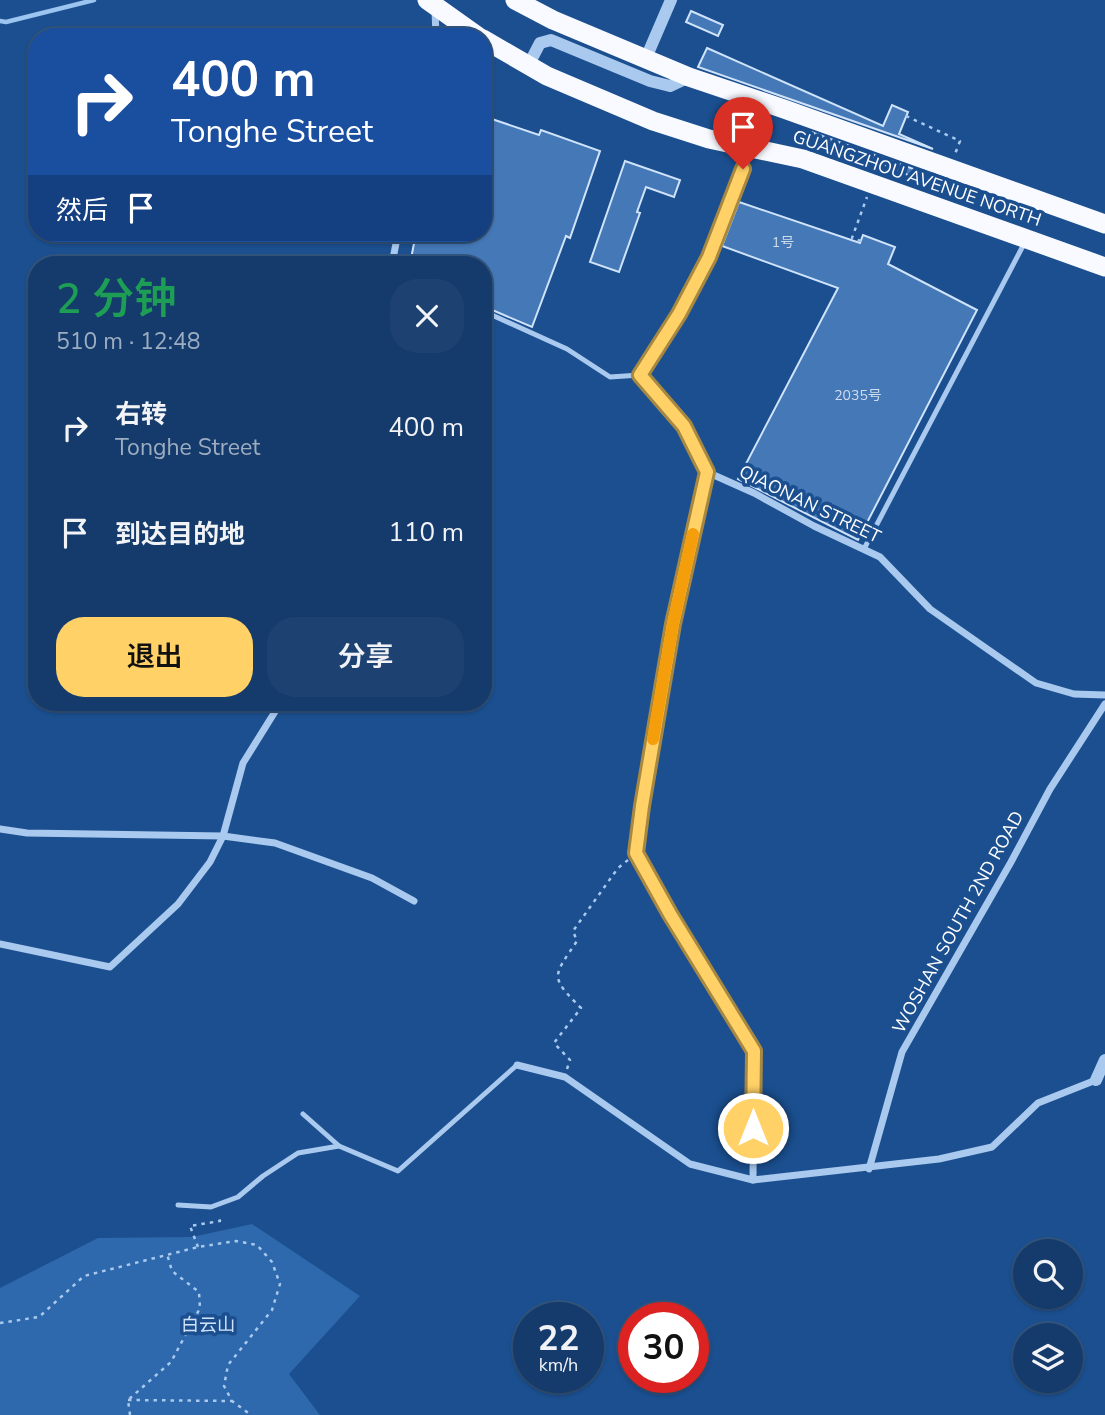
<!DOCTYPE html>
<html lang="zh">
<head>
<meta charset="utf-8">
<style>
	body { margin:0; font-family:"Nunito Sans","Noto Sans SC",sans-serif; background:#1d4271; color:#f1f3f6; height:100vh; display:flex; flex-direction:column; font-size:26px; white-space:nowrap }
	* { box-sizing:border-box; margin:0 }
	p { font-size:23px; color:#9dadc1 }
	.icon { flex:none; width:38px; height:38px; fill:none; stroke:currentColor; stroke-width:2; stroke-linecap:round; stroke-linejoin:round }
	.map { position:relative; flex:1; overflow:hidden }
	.details { position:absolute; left:28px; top:256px; width:464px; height:455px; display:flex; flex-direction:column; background:#143b6b; border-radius:28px; box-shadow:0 2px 5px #0004,0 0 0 2px #33557e }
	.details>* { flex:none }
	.top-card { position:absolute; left:28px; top:28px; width:464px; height:214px; border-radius:28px; box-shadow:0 2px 5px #0004,0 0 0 2px #33557e; background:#1a4fa0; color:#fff; overflow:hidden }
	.fabs { position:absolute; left:1013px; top:1239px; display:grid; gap:14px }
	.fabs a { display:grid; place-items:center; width:70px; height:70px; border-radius:50%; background:#143b6b; box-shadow:0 2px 5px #0004,0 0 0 2px #33557e; font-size:35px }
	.speed { position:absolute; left:513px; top:1302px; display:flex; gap:14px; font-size:35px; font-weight:700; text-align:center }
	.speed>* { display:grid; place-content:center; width:91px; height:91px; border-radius:50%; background:#143b6b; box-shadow:0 2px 5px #0004,0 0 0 2px #33557e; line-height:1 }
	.speed small { font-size:18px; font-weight:400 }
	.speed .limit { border:10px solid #d22; background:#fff; color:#111 }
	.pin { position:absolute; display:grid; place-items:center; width:60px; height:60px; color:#fff; margin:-72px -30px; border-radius:50% 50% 50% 0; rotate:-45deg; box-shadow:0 0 7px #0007 }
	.pin .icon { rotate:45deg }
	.me { position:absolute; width:77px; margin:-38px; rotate:0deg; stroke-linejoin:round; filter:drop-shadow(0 0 5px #0008) }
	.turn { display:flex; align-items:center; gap:24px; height:147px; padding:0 28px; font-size:32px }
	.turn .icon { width:91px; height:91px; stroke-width:2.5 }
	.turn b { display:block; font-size:49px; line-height:60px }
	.then { display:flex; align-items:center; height:66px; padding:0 28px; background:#0003; gap:14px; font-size:26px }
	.round { display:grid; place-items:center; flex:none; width:74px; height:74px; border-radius:28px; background:#1d4271 }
	.headline { display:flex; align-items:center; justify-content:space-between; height:119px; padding:0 28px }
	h1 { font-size:42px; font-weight:600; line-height:52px; color:#1e9e55 }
	.action { display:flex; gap:14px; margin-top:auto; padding:14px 28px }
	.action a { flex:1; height:80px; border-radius:28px; background:#ffd166; color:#111; font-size:28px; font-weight:600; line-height:80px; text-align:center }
	.action a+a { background:#1d4271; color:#f1f3f6 }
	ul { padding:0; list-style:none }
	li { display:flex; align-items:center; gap:21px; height:105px; padding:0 28px }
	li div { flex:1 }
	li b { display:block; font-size:26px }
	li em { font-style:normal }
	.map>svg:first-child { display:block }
	.green { fill:#2e69ad }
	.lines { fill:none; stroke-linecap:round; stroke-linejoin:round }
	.stream { stroke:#9cc4f0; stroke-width:4.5 }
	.building { fill:#4478b7; stroke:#cfe3fa; stroke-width:2 }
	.path { stroke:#a9c9ee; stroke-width:2.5; stroke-dasharray:3.5 5; stroke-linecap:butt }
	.service { stroke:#a9c9ee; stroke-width:5 }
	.minor { stroke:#a9c9ee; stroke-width:7 }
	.tertiary { stroke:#a9c9ee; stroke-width:12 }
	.trunk { stroke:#f8faff; stroke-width:19 }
	.route-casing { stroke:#a68842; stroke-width:18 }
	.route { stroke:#ffd166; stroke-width:12 }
	.slow { stroke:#f59e0b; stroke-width:12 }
	.labels { text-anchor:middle; stroke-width:7; stroke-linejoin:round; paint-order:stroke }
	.number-label { font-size:14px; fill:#d0dded }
	.street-label { font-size:18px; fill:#fff; stroke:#1b4f8f }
	.park-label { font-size:18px; fill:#cfe3fa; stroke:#1b4f8f }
</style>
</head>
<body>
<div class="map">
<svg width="1105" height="1415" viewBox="0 0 1105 1415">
	<rect width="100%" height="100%" fill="#1b4f8f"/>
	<!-- green -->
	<path class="green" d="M252 1224 360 1296 289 1374 320 1415H0V1288L98 1238 192 1237Z"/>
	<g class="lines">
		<!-- stream -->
		<path class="stream" d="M0 21 6 22 94 0"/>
	</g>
	<!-- building -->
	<g class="building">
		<path d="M691 11 723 25 718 36 686 22Z"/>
		<path d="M707 48 883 126 892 105 908 112 899 134 933 149 698 67Z"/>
		<path d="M483 116 539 135 541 130 600 151 570 238 566 236 532 327 483 306V264H410L416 233H483Z"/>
		<path d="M811 132 922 172 919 180Z"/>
		<path d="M625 161 680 180 674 197 646 187 637 212 640 213 619 272 590 262Z"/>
		<path d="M739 202 860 243 863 235 895 247 888 264 977 310 858 540 738 479 838 288 722 246Z"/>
	</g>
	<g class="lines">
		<!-- path -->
		<g class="path">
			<path d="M906 116 960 141 955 154"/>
			<path d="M861 241 852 238 867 197"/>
			<path d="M567 1069 570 1060 554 1043 581 1008C549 976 553 977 577 941L573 931 618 868 628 860"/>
			<path d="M198 1247 190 1226 220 1221 218 1215"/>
			<path d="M0 1323 39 1317 84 1276 198 1247 236 1241 257 1245 272 1262 280 1284 272 1310 228 1365 224 1386 232 1401 251 1415"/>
			<path d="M128 1400 232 1401"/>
			<path d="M130 1415 128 1400 171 1362 200 1308 199 1292 172 1271 167 1254"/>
		</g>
		<!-- service -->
		<g class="service">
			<path d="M483 311 567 349 610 377 640 375"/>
			<path d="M864 549 1025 242"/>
			<path d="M303 1114 339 1146 398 1171 517 1065"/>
			<path d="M178 1205 211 1207 238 1197 263 1176 298 1153 339 1146"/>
		</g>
		<!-- minor -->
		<g class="minor">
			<path d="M435 10 436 37"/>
			<path d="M749 151 709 257 672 327 640 375 684 426 707 472 673 624 642 806 636 853 670 914 754 1050 753 1180"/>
			<path d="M392 264 398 233"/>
			<path d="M707 472 754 493 814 526 880 557 930 609 1036 683 1074 694 1105 695"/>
			<path d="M0 829 27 833 223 836 275 843 372 878 414 901"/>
			<path d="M0 944 110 967 178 904 210 862 223 836 243 763 281 702"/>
			<path d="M517 1065 565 1077 690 1164 753 1180 939 1159 992 1147 1038 1103 1096 1080"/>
			<path d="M869 1169 902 1052 1011 862 1050 789 1105 704"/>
		</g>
		<!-- tertiary -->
		<g class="tertiary">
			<path d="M646 58 671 0"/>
			<path d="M528 66 540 43 551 40 650 81 670 86 689 77"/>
			<path d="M1096 1080 1105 1060"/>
		</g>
		<!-- trunk -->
		<g class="trunk">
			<path d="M427 0 479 37"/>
			<path d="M515 0 553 20 689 77 784 109 1105 224"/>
			<path d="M483 39 547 76 653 121 709 139 803 159 1105 267"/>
		</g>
	</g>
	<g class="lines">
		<!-- route casing -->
		<g class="route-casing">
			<path id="route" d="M743 169 709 257 679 314 640 375 684 426 707 472 673 624 642 806 636 853 670 914 754 1051 753 1128"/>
		</g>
		<!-- route -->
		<use href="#route" class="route"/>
		<!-- slow -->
		<path class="slow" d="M653 739 673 624 693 534"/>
	</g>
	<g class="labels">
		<!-- number labels -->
		<g class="number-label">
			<text x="783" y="247">1号</text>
			<text x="858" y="400">2035号</text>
		</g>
		<!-- street labels -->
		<g class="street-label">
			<text transform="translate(917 178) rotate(19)" y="6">GUANGZHOU AVENUE NORTH</text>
			<text transform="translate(810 504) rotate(26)" y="6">QIAONAN STREET</text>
			<text transform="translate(958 922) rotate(-61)" y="6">WOSHAN SOUTH 2ND ROAD</text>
		</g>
		<!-- park labels -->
		<g class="park-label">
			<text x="208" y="1331">白云山</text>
		</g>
	</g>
</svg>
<div class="fabs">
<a><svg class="icon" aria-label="search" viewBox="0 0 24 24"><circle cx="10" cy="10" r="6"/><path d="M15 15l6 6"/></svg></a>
<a><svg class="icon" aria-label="layers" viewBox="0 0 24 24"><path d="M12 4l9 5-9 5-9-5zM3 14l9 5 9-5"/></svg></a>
</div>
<div class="speed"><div>22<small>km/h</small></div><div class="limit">30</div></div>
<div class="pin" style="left:743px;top:169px;background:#d93025"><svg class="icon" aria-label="arrive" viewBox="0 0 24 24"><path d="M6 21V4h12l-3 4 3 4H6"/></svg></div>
<svg class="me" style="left:753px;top:1128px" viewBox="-20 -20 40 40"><circle r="17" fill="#ffd166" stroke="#fff" stroke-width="3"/><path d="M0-11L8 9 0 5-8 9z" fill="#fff"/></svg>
<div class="top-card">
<div class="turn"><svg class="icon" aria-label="right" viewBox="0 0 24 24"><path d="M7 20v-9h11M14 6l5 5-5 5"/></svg><div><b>400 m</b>Tonghe Street</div></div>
<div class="then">然后<svg class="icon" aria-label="arrive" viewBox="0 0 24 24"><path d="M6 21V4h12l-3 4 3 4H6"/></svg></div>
</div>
<section class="details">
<div class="headline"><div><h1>2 分钟</h1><p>510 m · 12:48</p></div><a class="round"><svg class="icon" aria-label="close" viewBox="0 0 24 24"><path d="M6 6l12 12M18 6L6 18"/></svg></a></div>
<ul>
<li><svg class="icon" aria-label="right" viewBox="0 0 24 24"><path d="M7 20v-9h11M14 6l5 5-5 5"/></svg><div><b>右转</b><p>Tonghe Street</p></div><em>400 m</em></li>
<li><svg class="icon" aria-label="arrive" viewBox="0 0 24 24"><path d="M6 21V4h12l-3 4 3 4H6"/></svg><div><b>到达目的地</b></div><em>110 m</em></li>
</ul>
<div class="action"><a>退出</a><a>分享</a></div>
</section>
</div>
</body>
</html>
